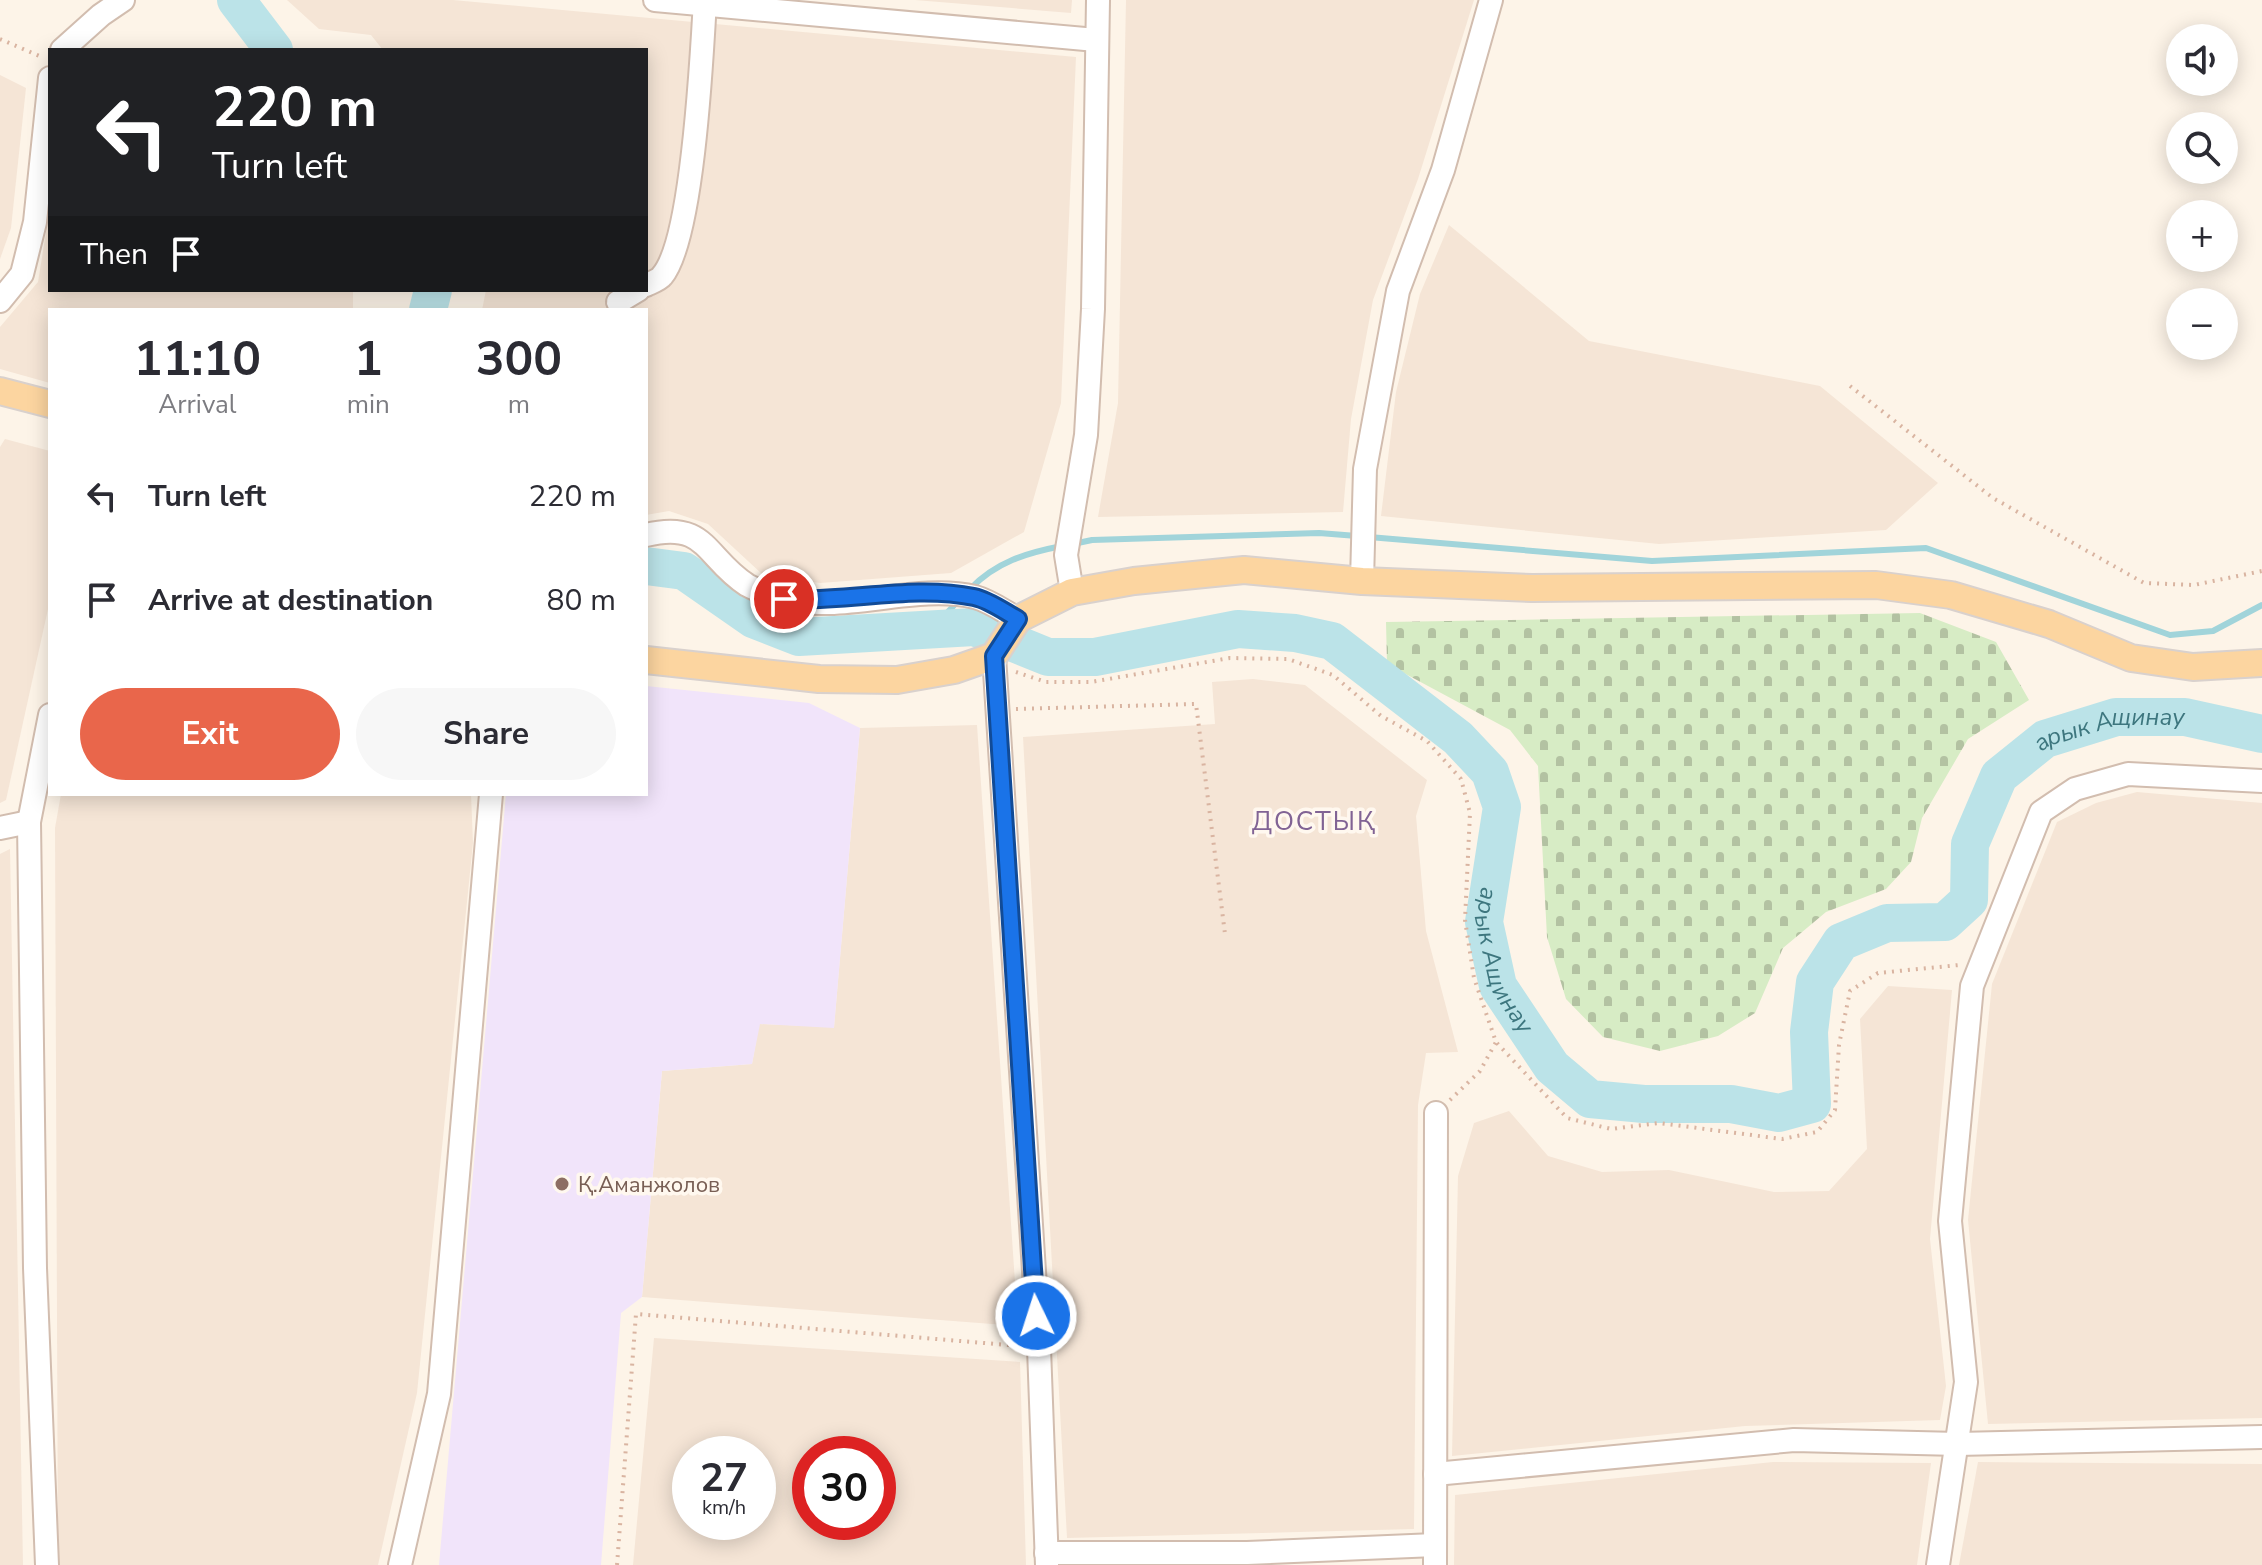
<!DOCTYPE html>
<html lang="en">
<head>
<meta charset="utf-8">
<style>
	body { margin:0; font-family:"Nunito Sans",sans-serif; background:#f7f7f7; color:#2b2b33; height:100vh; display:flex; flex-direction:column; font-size:30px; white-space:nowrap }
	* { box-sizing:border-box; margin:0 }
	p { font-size:26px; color:#7c7c81 }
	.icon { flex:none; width:44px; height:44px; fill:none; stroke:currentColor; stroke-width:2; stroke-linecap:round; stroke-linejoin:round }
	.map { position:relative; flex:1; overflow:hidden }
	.details { position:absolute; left:48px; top:308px; width:600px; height:488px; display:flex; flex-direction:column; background:#fff; border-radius:0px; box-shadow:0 4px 20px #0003 }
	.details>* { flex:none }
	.hud { position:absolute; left:48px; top:48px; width:600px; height:244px; border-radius:0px; box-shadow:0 4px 20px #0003; background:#202124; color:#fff; overflow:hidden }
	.fabs { position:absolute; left:2166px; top:24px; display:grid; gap:16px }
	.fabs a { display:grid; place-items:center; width:72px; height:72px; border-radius:50%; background:#fff; box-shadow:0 4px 20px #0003; font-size:40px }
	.speed { position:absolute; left:672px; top:1436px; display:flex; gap:16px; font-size:40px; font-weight:700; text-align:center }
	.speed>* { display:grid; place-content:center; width:104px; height:104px; border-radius:50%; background:#fff; box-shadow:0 4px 20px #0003; line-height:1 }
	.speed small { font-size:20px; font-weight:400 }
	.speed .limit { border:12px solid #d22; background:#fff; color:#111 }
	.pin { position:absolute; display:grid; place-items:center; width:68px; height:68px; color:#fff; margin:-34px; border:4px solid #fff; border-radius:50%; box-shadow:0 2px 8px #0007 }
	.me { position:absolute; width:88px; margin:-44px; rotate:356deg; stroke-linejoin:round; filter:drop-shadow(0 0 6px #0008) }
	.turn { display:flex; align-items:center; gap:28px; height:168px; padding:0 32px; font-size:36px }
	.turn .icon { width:104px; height:104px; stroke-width:2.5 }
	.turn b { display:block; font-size:56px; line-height:68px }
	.then { display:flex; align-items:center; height:76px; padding:0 32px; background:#0003; gap:16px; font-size:30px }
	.eta { display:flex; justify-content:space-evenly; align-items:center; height:136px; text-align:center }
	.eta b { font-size:48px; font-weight:700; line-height:56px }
	.cta { display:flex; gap:16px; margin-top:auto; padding:16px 32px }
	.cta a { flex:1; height:92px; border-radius:48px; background:#e9664b; color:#fff; font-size:32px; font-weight:700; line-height:92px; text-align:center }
	.cta a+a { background:#f7f7f7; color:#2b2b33 }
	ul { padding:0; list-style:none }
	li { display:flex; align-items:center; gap:24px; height:104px; padding:0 32px }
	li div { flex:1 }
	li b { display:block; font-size:30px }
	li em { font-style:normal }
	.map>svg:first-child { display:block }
	.residential { fill:#f5e5d6; fill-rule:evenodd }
	.education { fill:#f1e4fa }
	.cemetery { fill:url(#cemetery-stones) }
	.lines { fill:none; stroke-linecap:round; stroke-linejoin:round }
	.stream { stroke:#a1d4da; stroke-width:6 }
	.river { stroke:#bbe3e8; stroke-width:38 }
	.minor-casing { stroke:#d2bdaf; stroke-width:26 }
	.major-casing { stroke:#d9d1cd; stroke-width:30 }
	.path { stroke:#d9b4a1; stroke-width:4; stroke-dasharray:2 6; stroke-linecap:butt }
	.minor { stroke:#fff; stroke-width:22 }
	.major { stroke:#fcd5a0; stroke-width:26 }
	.route-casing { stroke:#114b97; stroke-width:20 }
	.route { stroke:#1a73e8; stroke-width:14 }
	.education-dot { fill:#8d6e63; stroke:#fff8ef; stroke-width:3 }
	.labels { text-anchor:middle; stroke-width:7; stroke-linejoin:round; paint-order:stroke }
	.education-label { font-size:22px; fill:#785e54; stroke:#fff8ef; text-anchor:start }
	.water-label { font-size:24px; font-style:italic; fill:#3d767e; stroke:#fff8ef }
	.quarter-label { font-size:26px; letter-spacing:2px; fill:#816394; stroke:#fff8ef }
</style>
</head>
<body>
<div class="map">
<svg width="2262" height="1565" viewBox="0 0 2262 1565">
	<defs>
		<pattern id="cemetery-stones" width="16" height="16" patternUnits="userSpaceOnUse" patternTransform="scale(2)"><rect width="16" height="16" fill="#d7ecc5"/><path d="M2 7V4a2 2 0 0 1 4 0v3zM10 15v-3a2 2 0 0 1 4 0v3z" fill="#b3c2a2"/></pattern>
	</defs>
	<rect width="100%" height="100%" fill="#fdf4e8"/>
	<!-- residential -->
	<g class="residential">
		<path d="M287 0H453L1076 57 1061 403 1024 532 951 573 820 583 762 574 708 524 669 511 646 515V310H482L486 290H646V50H383L371 35 319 29Z"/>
		<path d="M915 0H1072L1071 13Z"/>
		<path d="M1126 0H1474L1418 179 1373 300 1351 419 1343 512 1098 517 1118 403Z"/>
		<path d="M0 75 26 88 11 228 0 259Z"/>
		<path d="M50 208V290H353V310H50V383L0 369V327L38 282Z"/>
		<path d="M1449 225 1589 341 1820 386 1938 483 1886 530 1659 544 1381 516 1396 392 1420 294Z"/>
		<path d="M5 439 50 451V600L6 800 0 803V447Z"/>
		<path d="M1253 679 1305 685 1427 780 1416 816 1426 931 1458 1052 1426 1053 1418 1105 1414 1529 1067 1538 1023 737 1215 724 1212 682Z"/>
		<path d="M977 725 1018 1326 642 1297 662 1071 752 1064 759 1024 834 1027 860 728Z"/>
		<path d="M2137 792 2262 803V1418L1988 1424 1968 1220 1992 984 2057 822 2096 803Z"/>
		<path d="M61 794H471L473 843 417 1393 378 1565H58L55 828Z"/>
		<path d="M10 849 23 1565H0V854Z"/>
		<path d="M1888 986 1952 990 1930 1239 1946 1386 1940 1420 1745 1426 1452 1456 1458 1176 1474 1123 1509 1111 1548 1156 1602 1172 1669 1170 1774 1192 1829 1191 1867 1149 1860 1019Z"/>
		<path d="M654 1338 1020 1362 1026 1565H633ZM690 1454H758V1522H690ZM810 1454H878V1522H810Z"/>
		<path d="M1773 1462 1931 1463 1917 1565H1454L1455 1495Z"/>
		<path d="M1978 1462 2262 1464V1565H1959Z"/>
	</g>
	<!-- education -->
	<path class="education" d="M646 686 809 703 860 728 834 1028 760 1024 752 1064 662 1071 642 1297 621 1313 601 1565H439L506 794H646Z"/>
	<!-- cemetery -->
	<path class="cemetery" d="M1920 613 1996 642 2029 700 1968 739 1922 818 1911 862 1886 889 1826 912 1783 948 1755 1013 1718 1036 1660 1051 1603 1037 1566 999 1547 937 1538 766 1510 730 1387 664 1386 622Z"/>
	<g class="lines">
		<!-- stream -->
		<g class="stream">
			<path d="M1369 537 1652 561 1926 548 2170 635 2213 631 2262 605"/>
			<path d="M1073 544 1092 540 1319 533 1357 536"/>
			<path d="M970 589C996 562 1026 553 1062 546"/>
			<path d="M932 629 959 600"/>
		</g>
		<!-- river -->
		<g class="river">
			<path d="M236 0 274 50"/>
			<path d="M428 310 433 290"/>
			<path id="s1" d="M646 566 684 571 753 619 799 637 974 627 1048 657H1095L1238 629 1295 633 1332 641 1458 738 1490 772 1502 807 1484 922 1498 986 1552 1067 1590 1099 1644 1104H1731L1779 1113 1812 1104 1809 1032 1815 982 1841 942 1887 923 1945 922 1969 900 1970 844 1999 776 2045 739 2116 717H2185L2262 734"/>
		</g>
		<!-- minor casing -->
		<g class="minor-casing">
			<g id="minor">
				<path d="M655 0 1096 40"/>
				<path d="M62 50 101 15 123 0"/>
				<path d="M646 285C650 283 659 280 662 276 693 240 702 53 705 0"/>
				<path d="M0 301 22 274 35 222 50 78"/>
				<path d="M618 302 638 290"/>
				<path d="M646 535C707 520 705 558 747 585 756 590 771 595 781 598 841 615 913 583 975 597 990 601 1005 612 1018 619"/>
				<path d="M1362 581 1365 469 1398 291 1443 170 1491 0"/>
				<path d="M1072 592 1066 555 1086 435 1093 309 1098 0"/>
				<path d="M994 656 1039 1348 1047 1565"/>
				<path d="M0 828 29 822"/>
				<path d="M1435 1474 1794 1440 1958 1444 2262 1437"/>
				<path d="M1046 1553H1247L1435 1545"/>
				<path d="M47 1565 35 1268 29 822 50 715"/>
				<path d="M400 1565 439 1394 491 794"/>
				<path d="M1435 1565 1436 1113"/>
				<path d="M1938 1565 1966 1382 1950 1221 1972 986 2041 812 2075 789 2128 774 2262 781"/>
			</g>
		</g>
		<!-- major casing -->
		<g class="major-casing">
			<g id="major">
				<path d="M0 391 50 404"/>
				<path d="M646 660 819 679 897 680 954 670 994 656 1018 619 1072 592 1134 581 1244 570 1362 581 1532 588 1876 585 1951 595 2049 624 2131 658 2193 667 2262 663"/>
			</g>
		</g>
		<!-- path -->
		<g class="path">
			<path d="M0 39 44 58"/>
			<path d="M1850 386 1993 498 2144 583 2194 585 2262 571"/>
			<path d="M1016 672 1046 682H1091L1230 658 1288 659 1333 675 1381 716 1427 741 1461 779 1470 813 1465 920 1474 978 1496 1042 1567 1118 1611 1129 1659 1123 1782 1139 1817 1132 1835 1110 1839 1045 1850 991 1878 973 1959 965"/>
			<path d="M1016 709 1196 704 1225 934"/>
			<path d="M1450 1100 1480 1071 1496 1042"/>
			<path d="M617 1565 636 1314 1020 1346"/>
		</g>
		<!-- minor -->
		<use href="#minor" class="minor"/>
		<!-- major -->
		<use href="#major" class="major"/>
	</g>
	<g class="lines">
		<!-- route casing -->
		<g class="route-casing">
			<path id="route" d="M784 599C846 603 912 584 974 597 989 600 1005 612 1018 619L994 656 1036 1316"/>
		</g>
		<!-- route -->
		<use href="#route" class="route"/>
	</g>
	<!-- markers -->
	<circle class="education-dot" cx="562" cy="1184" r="8"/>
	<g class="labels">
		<!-- education labels -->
		<g class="education-label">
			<text x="578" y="1192">Қ.Аманжолов</text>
		</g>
		<!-- water labels -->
		<g class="water-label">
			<text dy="8" stroke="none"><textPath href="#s1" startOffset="2076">арык Ащинау</textPath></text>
			<text dy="8" stroke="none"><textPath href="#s1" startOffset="1116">арык Ащинау</textPath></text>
		</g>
		<!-- quarter labels -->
		<g class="quarter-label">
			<text x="1314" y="830">ДОСТЫҚ</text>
		</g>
	</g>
</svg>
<div class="fabs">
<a><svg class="icon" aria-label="sound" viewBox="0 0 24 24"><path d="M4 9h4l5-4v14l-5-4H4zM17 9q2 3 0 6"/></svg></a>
<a><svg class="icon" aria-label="search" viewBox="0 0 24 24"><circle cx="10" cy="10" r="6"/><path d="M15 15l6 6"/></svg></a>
<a>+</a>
<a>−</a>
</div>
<div class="speed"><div>27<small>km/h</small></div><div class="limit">30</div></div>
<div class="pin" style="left:784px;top:599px;background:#d93025"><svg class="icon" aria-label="arrive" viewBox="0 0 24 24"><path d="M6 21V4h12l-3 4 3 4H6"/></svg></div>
<svg class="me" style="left:1036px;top:1316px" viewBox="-20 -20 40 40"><circle r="17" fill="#1a73e8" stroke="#fff" stroke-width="3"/><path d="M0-11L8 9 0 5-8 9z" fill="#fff"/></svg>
<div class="hud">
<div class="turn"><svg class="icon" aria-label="left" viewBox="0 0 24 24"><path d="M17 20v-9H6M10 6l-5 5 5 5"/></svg><div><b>220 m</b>Turn left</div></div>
<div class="then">Then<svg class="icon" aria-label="arrive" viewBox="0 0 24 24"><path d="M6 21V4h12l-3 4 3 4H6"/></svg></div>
</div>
<section class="details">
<div class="eta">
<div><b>11:10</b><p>Arrival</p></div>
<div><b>1</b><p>min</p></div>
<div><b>300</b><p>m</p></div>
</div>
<ul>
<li><svg class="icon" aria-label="left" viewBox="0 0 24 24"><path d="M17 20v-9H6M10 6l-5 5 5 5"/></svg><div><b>Turn left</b></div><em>220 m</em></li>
<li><svg class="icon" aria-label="arrive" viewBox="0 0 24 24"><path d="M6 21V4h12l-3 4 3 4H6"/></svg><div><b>Arrive at destination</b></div><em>80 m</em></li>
</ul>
<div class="cta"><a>Exit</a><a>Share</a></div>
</section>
</div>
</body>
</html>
